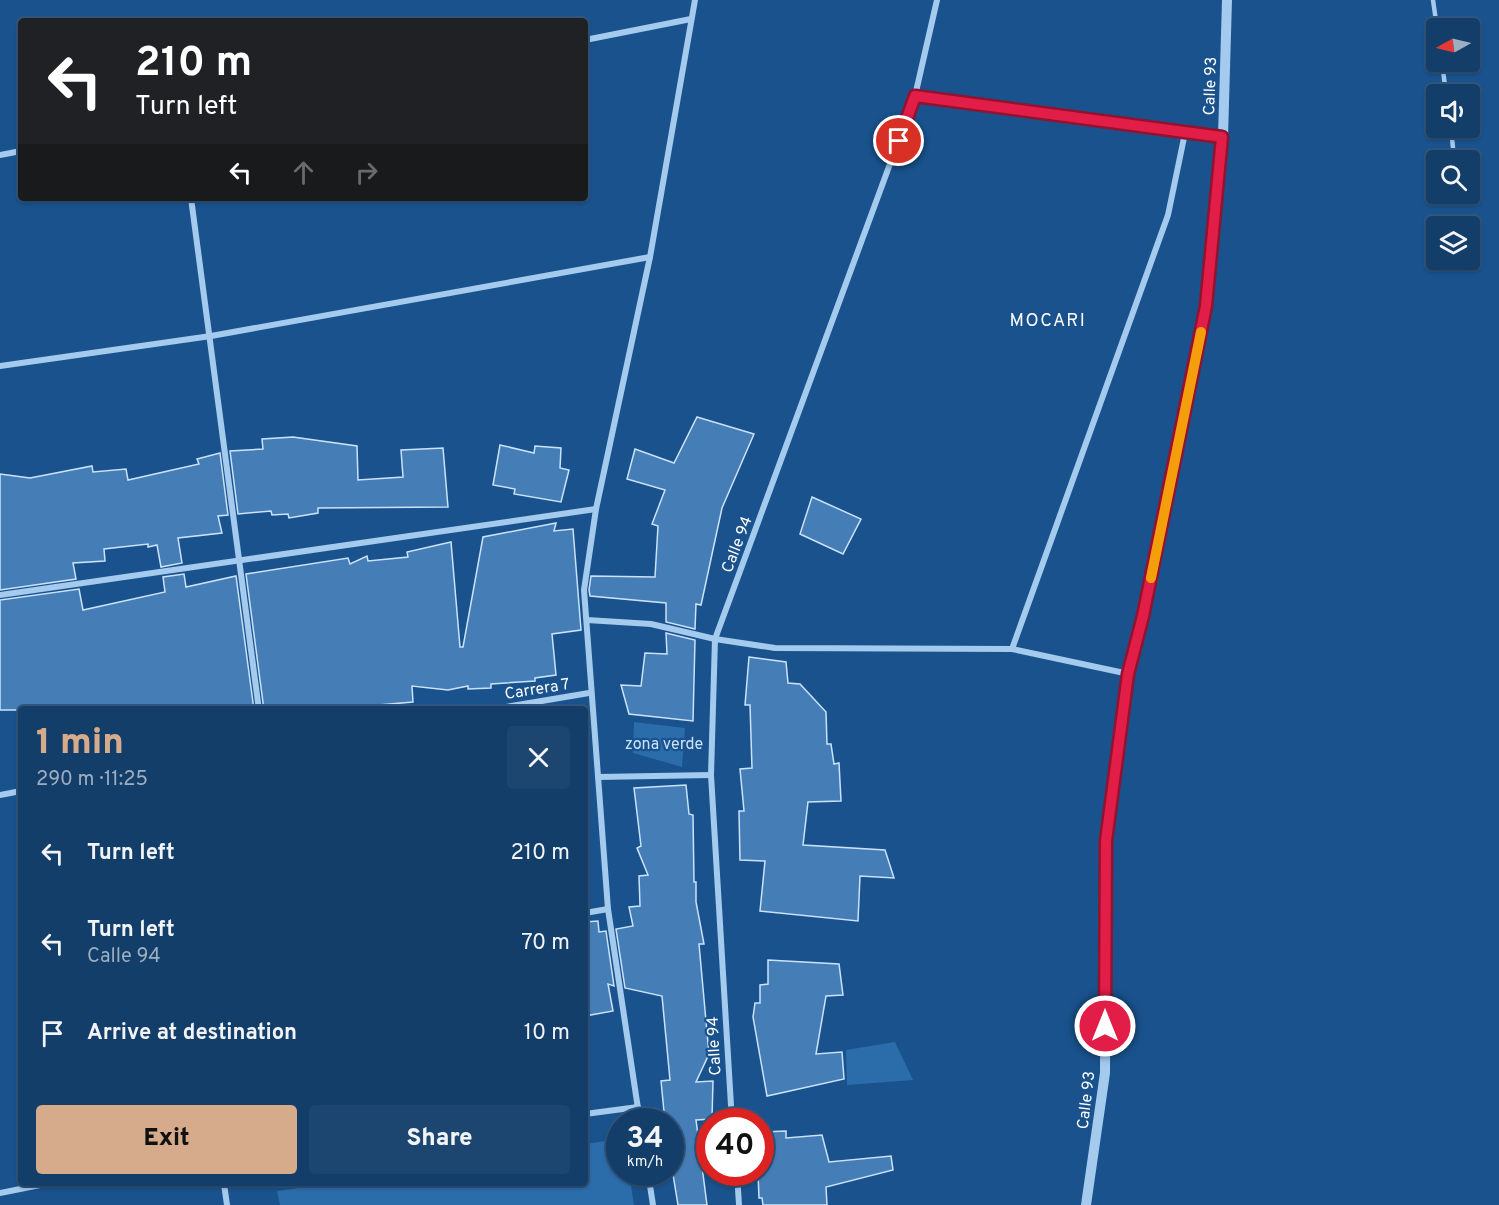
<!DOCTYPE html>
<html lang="en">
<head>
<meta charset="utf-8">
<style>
	body { margin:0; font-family:Overpass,sans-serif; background:#1c4570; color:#f1f3f6; height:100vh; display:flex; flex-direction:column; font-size:22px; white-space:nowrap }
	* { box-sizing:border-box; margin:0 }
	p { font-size:20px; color:#9daec1 }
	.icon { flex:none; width:33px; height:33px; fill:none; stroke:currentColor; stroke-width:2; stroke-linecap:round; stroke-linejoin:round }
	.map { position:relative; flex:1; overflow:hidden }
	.drawer { position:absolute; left:18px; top:706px; width:570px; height:480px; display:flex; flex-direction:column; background:#133e6a; border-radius:6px; box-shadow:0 2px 4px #0004,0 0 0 2px #32577e }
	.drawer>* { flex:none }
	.hud { position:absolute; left:18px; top:18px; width:570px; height:183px; border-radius:6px; box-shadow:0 2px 4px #0004,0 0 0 2px #32577e; background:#202124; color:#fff; overflow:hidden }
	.needle { width:39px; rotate:262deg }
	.fabs { position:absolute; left:1426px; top:18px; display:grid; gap:12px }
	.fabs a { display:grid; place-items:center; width:54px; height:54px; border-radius:6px; background:#133e6a; box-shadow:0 2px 4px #0004,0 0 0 2px #32577e; font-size:30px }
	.speed { position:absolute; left:606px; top:1108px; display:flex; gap:12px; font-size:30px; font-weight:700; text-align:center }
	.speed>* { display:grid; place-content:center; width:78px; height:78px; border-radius:50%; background:#133e6a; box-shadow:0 2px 4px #0004,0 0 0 2px #32577e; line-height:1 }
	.speed small { font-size:15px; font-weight:400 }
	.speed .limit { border:9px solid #d22; background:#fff; color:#111 }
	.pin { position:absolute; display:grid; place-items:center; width:51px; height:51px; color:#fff; margin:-26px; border:3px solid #fff; border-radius:50%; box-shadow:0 2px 6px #0007 }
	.me { position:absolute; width:66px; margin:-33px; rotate:0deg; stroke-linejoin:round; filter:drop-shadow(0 0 4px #0008) }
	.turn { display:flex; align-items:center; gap:21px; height:126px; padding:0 18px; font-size:27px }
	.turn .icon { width:78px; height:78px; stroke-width:2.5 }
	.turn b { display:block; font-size:42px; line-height:51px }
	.lanes { display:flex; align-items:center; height:57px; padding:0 18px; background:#0003; justify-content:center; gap:30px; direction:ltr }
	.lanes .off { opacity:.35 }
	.round { display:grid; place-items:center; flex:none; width:63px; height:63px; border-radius:6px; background:#1c4570 }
	.headline { display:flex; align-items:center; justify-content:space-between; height:102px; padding:0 18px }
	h1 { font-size:36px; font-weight:800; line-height:45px; color:#d6ab8b }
	.action { display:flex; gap:12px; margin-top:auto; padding:12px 18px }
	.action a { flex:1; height:69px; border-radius:6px; background:#d6ab8b; color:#111; font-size:24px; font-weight:800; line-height:69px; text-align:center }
	.action a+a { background:#1c4570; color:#f1f3f6 }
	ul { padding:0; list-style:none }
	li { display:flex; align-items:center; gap:18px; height:90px; padding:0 18px }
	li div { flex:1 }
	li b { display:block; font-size:22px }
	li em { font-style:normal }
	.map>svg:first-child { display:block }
	.green { fill:#2b6cab }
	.building { fill:#457eb7; stroke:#cae2fa; stroke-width:1.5 }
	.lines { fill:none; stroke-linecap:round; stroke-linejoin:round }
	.service { stroke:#a4caee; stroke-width:4.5 }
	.minor { stroke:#a4caee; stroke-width:6 }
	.tertiary { stroke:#a4caee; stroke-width:10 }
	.route-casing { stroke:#92132f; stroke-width:15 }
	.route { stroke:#e11d48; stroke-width:10 }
	.slow { stroke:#f59e0b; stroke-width:10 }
	.labels { text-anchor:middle; stroke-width:4.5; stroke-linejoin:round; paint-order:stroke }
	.street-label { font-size:16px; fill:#fff; stroke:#19528d }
	.park-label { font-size:16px; fill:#cae2fa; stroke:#19528d }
	.neighbourhood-label { font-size:18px; letter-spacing:1.5px; fill:#fff; stroke:#19528d }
</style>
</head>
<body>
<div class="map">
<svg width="1499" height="1205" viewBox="0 0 1499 1205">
	<rect width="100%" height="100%" fill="#19528d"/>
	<!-- green -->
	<g class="green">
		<path d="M634 722 685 728 682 767 633 753Z"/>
		<path d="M895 1042 913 1080 847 1085 846 1050Z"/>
		<path d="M619 1139 620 1173H629L634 1205H280L277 1191 326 1184H585V1144Z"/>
	</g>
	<!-- building -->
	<g class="building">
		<path d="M697 417 754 434 722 508 701 605 696 604 695 629 666 622V603L590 596 589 590 591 576 655 577 658 526 652 524 665 490 627 479 635 449 674 463Z"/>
		<path d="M293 437 357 446 358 480 403 477 401 450 443 448 448 507 318 508V513L289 518 288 514 272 515 271 511 238 514 230 451 263 449 262 439Z"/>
		<path d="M500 445 534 453 535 446 561 448 560 468 569 470 561 502 514 494 515 489 493 485Z"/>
		<path d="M220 453 228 515 218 516 222 533 178 538 182 563 161 567 157 545 148 547V544L104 549 105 561 73 563 76 579 0 590V474L30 478 92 466 93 472 126 469 128 480 199 464 197 459Z"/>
		<path d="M812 497 861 519 843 554 800 534Z"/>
		<path d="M556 523 554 531 573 529 581 630 552 634 556 675 535 678V681L491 684V688L468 689V686L448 690 412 686 413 702 367 706V710H264L246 574 348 558 350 564 367 556 368 561 408 557 407 552 451 542 460 647H463L483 537Z"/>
		<path d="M184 574 186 587 236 576 254 710H0V600L79 589 83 610 165 592 163 577Z"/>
		<path d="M666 633 695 640 693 721 629 714 621 685 641 686 645 653 667 654Z"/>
		<path d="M749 657 786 662 788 683 800 684 826 712 827 744H831L834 764 839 763 841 801 808 802 803 845 885 850 894 878 860 876 858 921 760 911 765 861 740 860 739 811H744L740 769 752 768 750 705H745Z"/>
		<path d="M686 785 689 814 693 815 694 882H696V902L704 944H699L709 1054 696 1082 713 1081 712 1119 696 1120 707 1205H678L670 1156V1122H665L661 1081 670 1080 662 996 625 988 616 929 633 926 629 907 640 906 639 876 648 875 637 848 641 846 634 788Z"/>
		<path d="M598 921 599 932 606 931 614 986 608 984 613 1011 585 1016V922Z"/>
		<path d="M768 960 839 964 843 995 826 996 816 1054 842 1052 844 1079 767 1096 753 1017 755 1003H760V985L768 984Z"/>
		<path d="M786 1131V1138L822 1135 829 1162 891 1156 893 1170 826 1187 827 1205H763L762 1198H759L758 1173H760V1132Z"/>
	</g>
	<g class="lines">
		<!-- service -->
		<g class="service">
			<path d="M1433 0 1437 28"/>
			<path d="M1442 62 1446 94"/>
			<path d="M1451 128 1453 148"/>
		</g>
		<!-- minor -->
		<g class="minor">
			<path d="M585 40 691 19"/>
			<path d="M915 96 1223 137"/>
			<path d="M0 155 21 151"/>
			<path d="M191 198 259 710"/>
			<path d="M0 366 211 336 650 257"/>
			<path d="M0 595 596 509"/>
			<path d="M587 620 651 624 715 639 775 648 1012 649 1129 674"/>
			<path d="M1012 649 1168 215 1185 133"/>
			<path d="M488 710 589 693"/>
			<path d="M598 777 711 775"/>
			<path d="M0 795 21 791"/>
			<path d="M585 913 608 909"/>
			<path d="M585 1114 638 1107"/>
			<path d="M640 1122 608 909 584 590 596 509 650 257 695 0"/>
			<path d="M732 1122 711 775 715 639 915 96 937 0"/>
			<path d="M648 1173 653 1205"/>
			<path d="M737 1173 739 1205"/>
			<path d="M224 1184 227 1205"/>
			<path d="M0 1193 45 1184"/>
		</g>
		<!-- tertiary -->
		<path class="tertiary" d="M1086 1205 1105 1073 1106 841 1129 674 1143 617 1206 306 1223 137 1227 0"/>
	</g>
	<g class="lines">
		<!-- route casing -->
		<g class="route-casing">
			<path id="route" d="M899 141 915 96 1222 137 1206 306 1143 616 1128 674 1106 841 1105 1026"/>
		</g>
		<!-- route -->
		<use href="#route" class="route"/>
		<!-- slow -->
		<path class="slow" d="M1151 578 1201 332"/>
	</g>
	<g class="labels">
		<!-- street labels -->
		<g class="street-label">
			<text transform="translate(1209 86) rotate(-88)" y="6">Calle 93</text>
			<text transform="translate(736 544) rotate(-69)" y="6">Calle 94</text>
			<text transform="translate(537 688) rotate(-9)" y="6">Carrera 7</text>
			<text transform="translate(713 1046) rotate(-93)" y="6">Calle 94</text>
			<text transform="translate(1085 1100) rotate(-83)" y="6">Calle 93</text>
		</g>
		<!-- park labels -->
		<g class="park-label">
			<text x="664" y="749">zona verde</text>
		</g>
		<!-- neighbourhood labels -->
		<g class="neighbourhood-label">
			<text x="1048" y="326">MOCARI</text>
		</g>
	</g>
</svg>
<div class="fabs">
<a><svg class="needle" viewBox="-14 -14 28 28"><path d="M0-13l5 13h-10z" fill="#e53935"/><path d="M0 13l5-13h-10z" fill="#9daec1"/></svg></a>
<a><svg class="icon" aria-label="sound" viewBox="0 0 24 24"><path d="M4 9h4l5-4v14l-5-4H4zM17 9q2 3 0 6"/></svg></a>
<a><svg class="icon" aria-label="search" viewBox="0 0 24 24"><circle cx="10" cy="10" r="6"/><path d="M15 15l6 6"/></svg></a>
<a><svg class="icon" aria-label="layers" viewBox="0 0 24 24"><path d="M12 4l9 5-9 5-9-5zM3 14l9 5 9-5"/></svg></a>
</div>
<div class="speed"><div>34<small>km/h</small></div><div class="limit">40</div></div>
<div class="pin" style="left:899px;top:141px;background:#d93025"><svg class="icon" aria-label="arrive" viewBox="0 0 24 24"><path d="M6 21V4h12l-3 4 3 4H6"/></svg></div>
<svg class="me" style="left:1105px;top:1026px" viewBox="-20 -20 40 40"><circle r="17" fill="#e11d48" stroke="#fff" stroke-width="3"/><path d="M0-11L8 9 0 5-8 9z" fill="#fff"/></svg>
<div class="hud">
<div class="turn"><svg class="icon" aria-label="left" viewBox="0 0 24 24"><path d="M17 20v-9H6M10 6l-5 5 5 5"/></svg><div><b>210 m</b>Turn left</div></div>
<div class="lanes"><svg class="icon" aria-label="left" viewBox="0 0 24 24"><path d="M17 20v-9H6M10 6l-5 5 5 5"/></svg><svg class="icon off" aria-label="ahead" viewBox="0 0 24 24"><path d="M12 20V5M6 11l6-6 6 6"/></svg><svg class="icon off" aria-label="right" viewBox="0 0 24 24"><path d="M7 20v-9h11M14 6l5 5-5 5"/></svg></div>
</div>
<section class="drawer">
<div class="headline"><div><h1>1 min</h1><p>290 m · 11:25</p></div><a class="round"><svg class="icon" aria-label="close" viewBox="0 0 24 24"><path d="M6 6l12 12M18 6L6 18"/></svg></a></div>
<ul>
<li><svg class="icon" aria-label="left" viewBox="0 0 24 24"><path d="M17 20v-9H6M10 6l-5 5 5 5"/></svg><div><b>Turn left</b></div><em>210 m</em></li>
<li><svg class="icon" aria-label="left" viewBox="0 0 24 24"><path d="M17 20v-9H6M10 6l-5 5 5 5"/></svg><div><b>Turn left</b><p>Calle 94</p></div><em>70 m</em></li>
<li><svg class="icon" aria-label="arrive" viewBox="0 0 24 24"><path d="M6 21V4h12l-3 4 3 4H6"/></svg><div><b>Arrive at destination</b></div><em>10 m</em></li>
</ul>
<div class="action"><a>Exit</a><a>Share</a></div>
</section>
</div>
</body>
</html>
